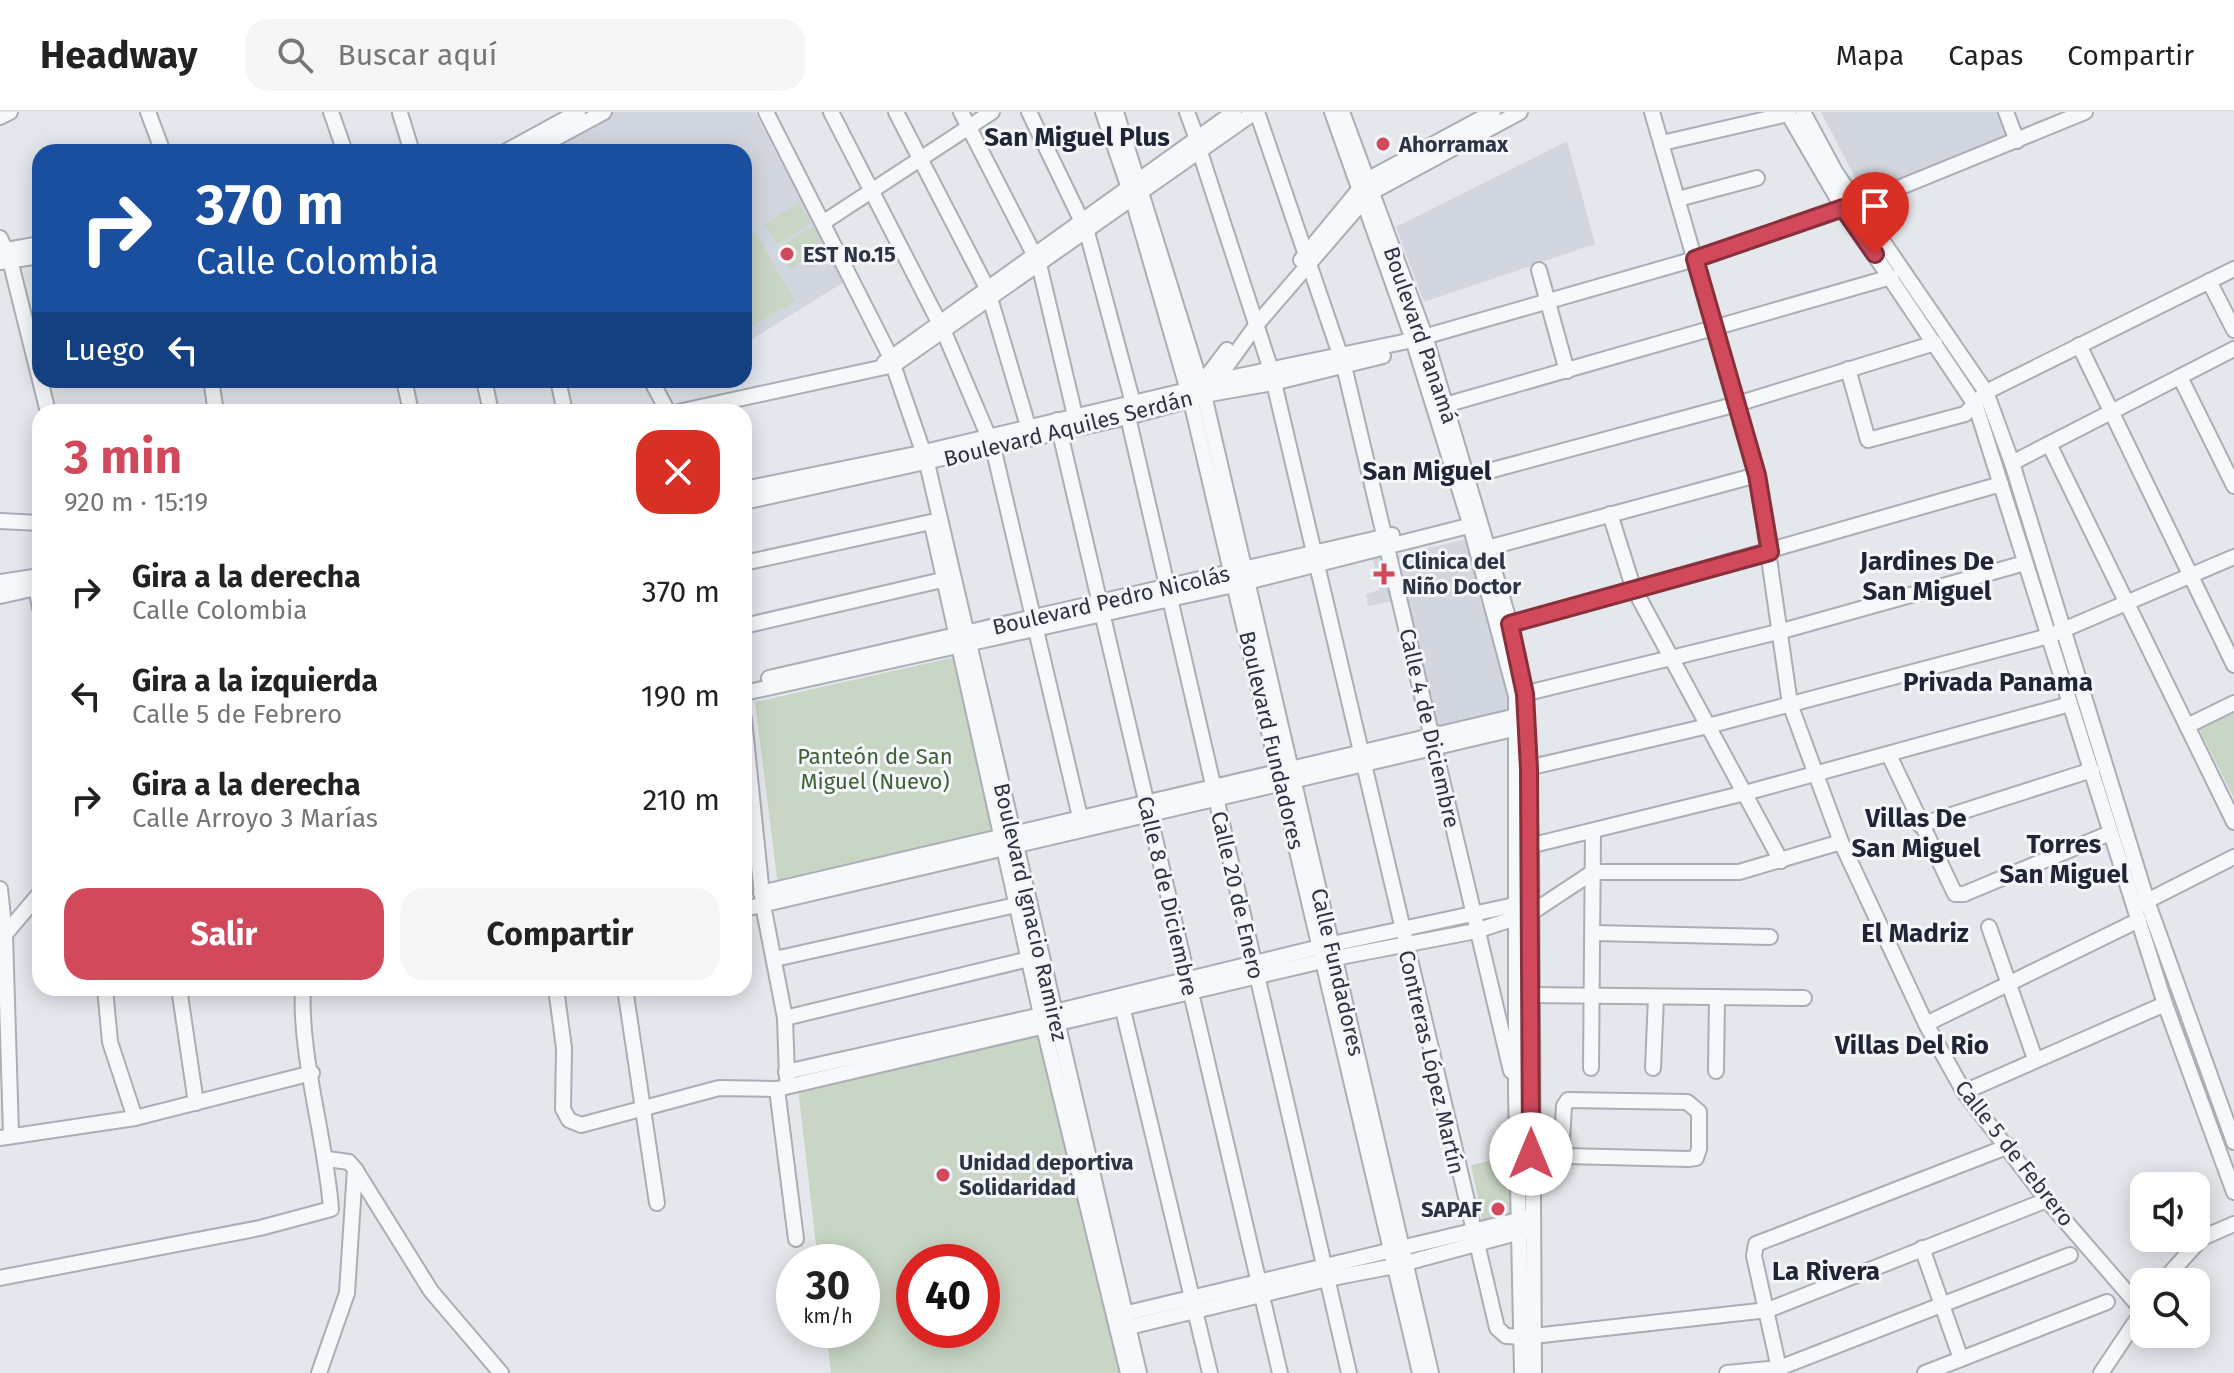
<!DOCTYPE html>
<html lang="es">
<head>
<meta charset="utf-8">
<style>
	body { margin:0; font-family:"Fira Sans",sans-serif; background:#f6f6f6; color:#222; height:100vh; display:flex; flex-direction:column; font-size:30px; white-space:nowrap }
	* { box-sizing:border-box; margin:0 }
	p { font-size:26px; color:#767676 }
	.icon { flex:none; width:44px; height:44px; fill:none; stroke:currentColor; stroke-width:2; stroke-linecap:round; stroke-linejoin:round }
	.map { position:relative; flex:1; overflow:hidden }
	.drawer { position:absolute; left:32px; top:292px; width:720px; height:592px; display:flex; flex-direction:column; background:#fff; border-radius:24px; box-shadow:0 4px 20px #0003 }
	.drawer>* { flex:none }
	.top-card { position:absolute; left:32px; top:32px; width:720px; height:244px; border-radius:24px; box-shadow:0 4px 20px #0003; background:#1a4fa0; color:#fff; overflow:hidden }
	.buttons { position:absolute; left:2130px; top:1060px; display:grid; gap:16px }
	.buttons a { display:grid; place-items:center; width:80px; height:80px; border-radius:16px; background:#fff; box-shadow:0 4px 20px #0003; font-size:40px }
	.speed { position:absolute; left:776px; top:1132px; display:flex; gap:16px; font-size:40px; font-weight:700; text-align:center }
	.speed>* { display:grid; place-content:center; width:104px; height:104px; border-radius:50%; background:#fff; box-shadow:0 4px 20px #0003; line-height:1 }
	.speed small { font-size:20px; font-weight:400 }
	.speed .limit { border:12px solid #d22; background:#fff; color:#111 }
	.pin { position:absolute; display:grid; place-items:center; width:68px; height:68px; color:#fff; margin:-82px -34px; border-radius:50% 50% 50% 0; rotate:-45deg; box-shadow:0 0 8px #0007 }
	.pin .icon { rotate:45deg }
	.me { position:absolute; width:88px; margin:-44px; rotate:0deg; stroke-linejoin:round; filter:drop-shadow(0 0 6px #0008) }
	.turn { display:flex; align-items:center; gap:28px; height:168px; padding:0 32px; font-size:36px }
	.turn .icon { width:104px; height:104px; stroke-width:2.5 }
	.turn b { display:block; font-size:56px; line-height:68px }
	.then { display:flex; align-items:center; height:76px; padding:0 32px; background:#0003; gap:16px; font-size:30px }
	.round { display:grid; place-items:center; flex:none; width:84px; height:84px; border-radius:24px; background:#f6f6f6 }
	.head { display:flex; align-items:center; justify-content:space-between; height:136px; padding:0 32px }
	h1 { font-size:48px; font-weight:700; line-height:60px; color:#d1495b }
	.cta { display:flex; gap:16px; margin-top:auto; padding:16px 32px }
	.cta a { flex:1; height:92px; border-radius:24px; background:#d1495b; color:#fff; font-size:32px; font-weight:700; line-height:92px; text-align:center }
	.cta a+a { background:#f6f6f6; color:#222 }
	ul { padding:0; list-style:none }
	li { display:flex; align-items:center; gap:24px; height:104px; padding:0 32px }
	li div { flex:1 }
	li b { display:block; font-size:30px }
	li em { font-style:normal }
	header { display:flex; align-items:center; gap:48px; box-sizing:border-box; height:112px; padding:0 40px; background:#fff; border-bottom:2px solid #e0e0e0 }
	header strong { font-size:38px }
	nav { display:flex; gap:44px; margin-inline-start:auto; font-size:28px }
	.search { width:560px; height:72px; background:#f6f6f6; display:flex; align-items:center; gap:20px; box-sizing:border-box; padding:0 28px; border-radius:24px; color:#767676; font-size:30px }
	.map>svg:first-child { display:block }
	.built { fill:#d2d6de }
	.green { fill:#c9d6c5; fill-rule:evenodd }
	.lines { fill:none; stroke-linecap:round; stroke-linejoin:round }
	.minor-casing { stroke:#a9aeb7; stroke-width:18 }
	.minor { stroke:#f7f8fa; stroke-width:14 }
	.route-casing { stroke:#882f3b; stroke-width:20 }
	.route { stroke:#d1495b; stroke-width:14 }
	.poi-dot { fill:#d1495b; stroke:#f4f6f9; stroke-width:3 }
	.labels { text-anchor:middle; stroke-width:6; stroke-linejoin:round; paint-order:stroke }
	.poi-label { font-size:22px; font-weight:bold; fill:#2b3445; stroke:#f4f6f9; text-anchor:start }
	.street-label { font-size:22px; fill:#2b3445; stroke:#f4f6f9 }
	.park-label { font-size:22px; fill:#3f6138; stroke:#f4f6f9 }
	.quarter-label { font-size:26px; font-weight:bold; fill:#1d2536; stroke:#f4f6f9 }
</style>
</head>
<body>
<header>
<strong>Headway</strong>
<div class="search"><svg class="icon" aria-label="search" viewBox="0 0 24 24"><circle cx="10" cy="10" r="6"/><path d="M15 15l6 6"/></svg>Buscar aquí</div>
<nav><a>Mapa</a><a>Capas</a><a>Compartir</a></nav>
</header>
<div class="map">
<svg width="2234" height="1261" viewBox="0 0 2234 1261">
	<rect width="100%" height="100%" fill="#e4e7ec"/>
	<!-- built -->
	<g class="built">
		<path d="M612 0H755L844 170 744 232V40H554L567 23Z"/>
		<path d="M1821 0H2000L2011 29 1863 81Z"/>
		<path d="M1567 29 1595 132 1424 190 1396 115Z"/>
		<path d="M1471 426 1514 601 1438 620 1397 444Z"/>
		<path d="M1388 443 1398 488 1368 494 1366 482 1379 478 1373 446Z"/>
	</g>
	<!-- green -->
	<g class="green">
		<path d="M799 91 811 111 777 132 764 112Z"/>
		<path d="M813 115 825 136 790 156 779 135Z"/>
		<path d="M755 120 795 189 744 219V126Z"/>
		<path d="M955 545 998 721 778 774 755 590Z"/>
		<path d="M2234 600V686L2199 617Z"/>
		<path d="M1043 918 1125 1261H831L826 1218H862V1150H818L798 976ZM914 1150H982V1218H914Z"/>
		<path d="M1515 1043 1517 1103 1483 1111 1471 1053Z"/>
	</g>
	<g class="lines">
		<!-- minor casing -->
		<g class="minor-casing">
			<g id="minor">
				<path d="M148 0 163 40"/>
				<path d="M331 0 345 40"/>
				<path d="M766 0 890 244 927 351 1139 1261"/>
				<path d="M831 0 944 220 993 335 1080 705"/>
				<path d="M896 0 987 176 1028 314"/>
				<path d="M961 0 1039 152 1077 312"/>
				<path d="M1029 0 1087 120 1133 291"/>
				<path d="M1103 0 1133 88 1191 289 1420 1261"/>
				<path d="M1116 0 1204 283 1431 1261"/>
				<path d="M1187 0 1197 27"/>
				<path d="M1257 0 1344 254 1511 959"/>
				<path d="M1332 0 1413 228 1468 405 1516 584V979L1522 1261"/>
				<path d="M1342 0 1425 224 1510 512 1525 582 1531 734 1534 1261"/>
				<path d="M1652 0 1757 363 1790 592 1841 730 1926 912 1964 980 2047 1088 2143 1199"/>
				<path d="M1787 0 1843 96 1976 294 2165 892 2234 1080"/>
				<path d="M1803 0 1836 61 1986 280 2012 351 2147 789 2234 1030"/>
				<path d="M2006 0 2017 29"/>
				<path d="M400 1 412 40"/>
				<path d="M0 5 10 0"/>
				<path d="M1662 31 1788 2"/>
				<path d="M505 40 578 0"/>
				<path d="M530 40 604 0"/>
				<path d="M1200 40 1271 258 1497 1216 1506 1224 1524 1225 1768 1198 2047 1088"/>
				<path d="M1678 87 1757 66"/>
				<path d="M824 110 992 0"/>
				<path d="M0 126 10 148 48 300"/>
				<path d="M0 139 40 132"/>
				<path d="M1301 148 1367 68 1493 0"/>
				<path d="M0 150 40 144"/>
				<path d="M1539 158 1567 259"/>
				<path d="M2209 169 2234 218"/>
				<path d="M2079 233 2234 553"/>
				<path d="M884 251 1234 0"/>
				<path d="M1848 257 1868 328 1965 302 1986 280 2234 157"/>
				<path d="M2180 265 2234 374"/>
				<path d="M211 268 216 300"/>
				<path d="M404 268 411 300"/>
				<path d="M484 268 491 300"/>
				<path d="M558 268 565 300"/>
				<path d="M651 268 668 300"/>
				<path d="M1201 272 1413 228 1695 147 1859 92 2085 0"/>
				<path d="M1213 273 1257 212 1370 81 1520 0"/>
				<path d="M1204 283 1273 271 1383 244"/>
				<path d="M1438 295 1891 165"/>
				<path d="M678 300 894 253 1255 0"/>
				<path d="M1128 305 1349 1261"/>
				<path d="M1057 308 1280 1261"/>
				<path d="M2049 332 2234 710"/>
				<path d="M2012 351 2234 237"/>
				<path d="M1459 367 1737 292 1935 231"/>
				<path d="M744 377 916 342 1188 278 1201 272 1227 238"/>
				<path d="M744 390 1128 305 1197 286"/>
				<path d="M1610 402 1633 475 1781 749"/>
				<path d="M0 409 40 411"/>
				<path d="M933 417 1044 916 1128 1261"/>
				<path d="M1480 438 1757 363"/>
				<path d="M744 451 931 410"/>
				<path d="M0 470 40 464"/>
				<path d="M36 476 40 496"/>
				<path d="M0 484 40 475"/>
				<path d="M744 514 942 468"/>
				<path d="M1501 515 2001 372"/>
				<path d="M769 566 1392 423"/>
				<path d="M744 581 1247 470 1476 412"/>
				<path d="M1519 583 1782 519 2025 451"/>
				<path d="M744 607 763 793 785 906 787 966"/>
				<path d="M2187 614 2234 591"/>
				<path d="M1889 643 1955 782H1964L2110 721"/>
				<path d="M1519 658 1708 614 2049 524 2234 445"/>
				<path d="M1920 713 2092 658"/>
				<path d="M1525 735 1745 681 2070 592"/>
				<path d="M0 777 5 823 11 1022"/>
				<path d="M761 781 1521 603"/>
				<path d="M2141 792 2234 745"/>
				<path d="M744 797 1522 615"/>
				<path d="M1989 815 2035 947"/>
				<path d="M1593 821 1770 825"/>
				<path d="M2 826 40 781"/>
				<path d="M775 847 1016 793"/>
				<path d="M105 876 110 930 135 1006"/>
				<path d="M179 876 196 991"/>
				<path d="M556 876 564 936 563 997 569 1008 581 1013 719 976 777 977 1335 846 1476 819 1531 801 1593 760H1739L1841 730"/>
				<path d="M626 883 657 1091"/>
				<path d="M1530 883 1804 886"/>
				<path d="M1123 898 1210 1261"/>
				<path d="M785 906 1029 847"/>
				<path d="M1926 912 2139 808"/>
				<path d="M1591 956 1593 719"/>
				<path d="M1653 956 1656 885"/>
				<path d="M1716 959 1717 885"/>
				<path d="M786 960 1042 903 1332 832 1524 791"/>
				<path d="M777 977 796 1127"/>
				<path d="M1964 980 2165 892"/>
				<path d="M0 1026 135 1006 312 961"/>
				<path d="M1524 1043 1688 1047 1696 1046 1699 1037V1000L1687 990 1568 988 1564 994 1561 1044"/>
				<path d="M327 1047 349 1050 355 1057 431 1179 501 1261"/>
				<path d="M1922 1136 1961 1247"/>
				<path d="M0 1166 260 1116 331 1097C326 1027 299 943 303 876"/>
				<path d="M2162 1170 2202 1126 2234 1112"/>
				<path d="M1115 1204 1527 1106"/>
				<path d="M1121 1217 1327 1167 1395 1154 1528 1118"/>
				<path d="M319 1261 347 1181 355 1057"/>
				<path d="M1727 1261 1779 1256 2070 1143"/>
				<path d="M1780 1261 1754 1144 1756 1132 2009 1034"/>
				<path d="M1925 1261 2107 1190"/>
				<path d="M2101 1261 2144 1197"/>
			</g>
		</g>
		<!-- minor -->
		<use href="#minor" class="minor"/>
	</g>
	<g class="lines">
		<!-- route casing -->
		<g class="route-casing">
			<path id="route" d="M1531 1042 1529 657 1525 582 1510 512 1770 440 1757 363 1695 147 1843 96 1875 142"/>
		</g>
		<!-- route -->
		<use href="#route" class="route"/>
	</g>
	<!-- markers -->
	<g class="poi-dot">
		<circle cx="1383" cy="32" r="8"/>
		<circle cx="787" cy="142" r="8"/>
		<path d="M1380 450h8v8h8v8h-8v8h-8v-8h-8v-8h8z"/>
		<circle cx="943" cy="1063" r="8"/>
		<circle cx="1498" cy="1097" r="8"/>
	</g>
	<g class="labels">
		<!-- poi labels -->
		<g class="poi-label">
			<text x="1399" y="40">Ahorramax</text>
			<text x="803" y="150">EST No.15</text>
			<text x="1402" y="457">Clinica del<tspan x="1402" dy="25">Niño Doctor</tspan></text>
			<text x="959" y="1058">Unidad deportiva<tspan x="959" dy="25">Solidaridad</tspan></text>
			<text x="1482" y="1105" text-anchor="end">SAPAF</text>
		</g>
		<!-- street labels -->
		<g class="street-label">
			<text transform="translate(1421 223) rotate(71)" y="8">Boulevard Panamá</text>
			<text transform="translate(1068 316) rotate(-14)" y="8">Boulevard Aquiles Serdán</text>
			<text transform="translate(1111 488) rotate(-13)" y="8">Boulevard Pedro Nicolás</text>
			<text transform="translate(1430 616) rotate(77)" y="8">Calle 4 de Diciembre</text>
			<text transform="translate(1272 628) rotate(77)" y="8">Boulevard Fundadores</text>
			<text transform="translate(1238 783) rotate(77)" y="8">Calle 20 de Enero</text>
			<text transform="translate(1168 784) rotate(77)" y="8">Calle 8 de Diciembre</text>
			<text transform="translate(1031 800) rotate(77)" y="8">Boulevard Ignacio Ramirez</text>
			<text transform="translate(1338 860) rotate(77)" y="8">Calle Fundadores</text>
			<text transform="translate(1432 950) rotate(77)" y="8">Contreras López Martín</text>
			<text transform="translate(2015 1041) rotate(52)" y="8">Calle 5 de Febrero</text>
		</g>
		<!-- park labels -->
		<g class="park-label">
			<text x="875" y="652">Panteón de San<tspan x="875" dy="25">Miguel (Nuevo)</tspan></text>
		</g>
		<!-- quarter labels -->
		<g class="quarter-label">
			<text x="1077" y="34">San Miguel Plus</text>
			<text x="1427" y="368">San Miguel</text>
			<text x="1927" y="458">Jardines De<tspan x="1927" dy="30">San Miguel</tspan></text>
			<text x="1998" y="579">Privada Panama</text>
			<text x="1916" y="715">Villas De<tspan x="1916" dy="30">San Miguel</tspan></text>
			<text x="2064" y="741">Torres<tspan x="2064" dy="30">San Miguel</tspan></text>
			<text x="1915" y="830">El Madriz</text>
			<text x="1912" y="942">Villas Del Rio</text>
			<text x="1826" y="1168">La Rivera</text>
		</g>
	</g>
</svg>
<div class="buttons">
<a><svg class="icon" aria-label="sound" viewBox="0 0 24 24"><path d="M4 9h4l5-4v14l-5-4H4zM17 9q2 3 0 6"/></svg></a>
<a><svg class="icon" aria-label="search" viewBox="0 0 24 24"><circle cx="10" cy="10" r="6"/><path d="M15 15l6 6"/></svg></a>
</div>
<div class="speed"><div>30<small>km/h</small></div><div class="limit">40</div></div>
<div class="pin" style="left:1875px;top:142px;background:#d93025"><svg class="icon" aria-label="arrive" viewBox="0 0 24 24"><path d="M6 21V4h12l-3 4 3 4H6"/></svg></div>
<svg class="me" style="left:1531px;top:1042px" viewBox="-20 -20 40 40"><circle r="19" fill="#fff"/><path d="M0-13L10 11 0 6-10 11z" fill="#d1495b"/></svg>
<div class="top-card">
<div class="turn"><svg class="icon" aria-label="right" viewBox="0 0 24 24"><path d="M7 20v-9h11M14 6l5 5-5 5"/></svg><div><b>370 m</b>Calle Colombia</div></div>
<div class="then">Luego<svg class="icon" aria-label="left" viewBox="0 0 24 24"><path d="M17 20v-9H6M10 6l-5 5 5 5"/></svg></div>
</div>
<section class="drawer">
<div class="head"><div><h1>3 min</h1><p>920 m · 15:19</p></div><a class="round" style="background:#d93025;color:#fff"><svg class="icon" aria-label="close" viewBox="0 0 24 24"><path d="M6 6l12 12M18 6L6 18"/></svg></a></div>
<ul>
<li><svg class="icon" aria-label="right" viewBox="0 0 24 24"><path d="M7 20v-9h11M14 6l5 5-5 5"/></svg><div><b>Gira a la derecha</b><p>Calle Colombia</p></div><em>370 m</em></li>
<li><svg class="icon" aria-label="left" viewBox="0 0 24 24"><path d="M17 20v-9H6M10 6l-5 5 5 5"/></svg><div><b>Gira a la izquierda</b><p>Calle 5 de Febrero</p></div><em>190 m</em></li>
<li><svg class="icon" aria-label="right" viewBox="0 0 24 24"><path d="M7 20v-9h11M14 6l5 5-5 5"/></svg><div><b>Gira a la derecha</b><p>Calle Arroyo 3 Marías</p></div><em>210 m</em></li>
</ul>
<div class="cta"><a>Salir</a><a>Compartir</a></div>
</section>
</div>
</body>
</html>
